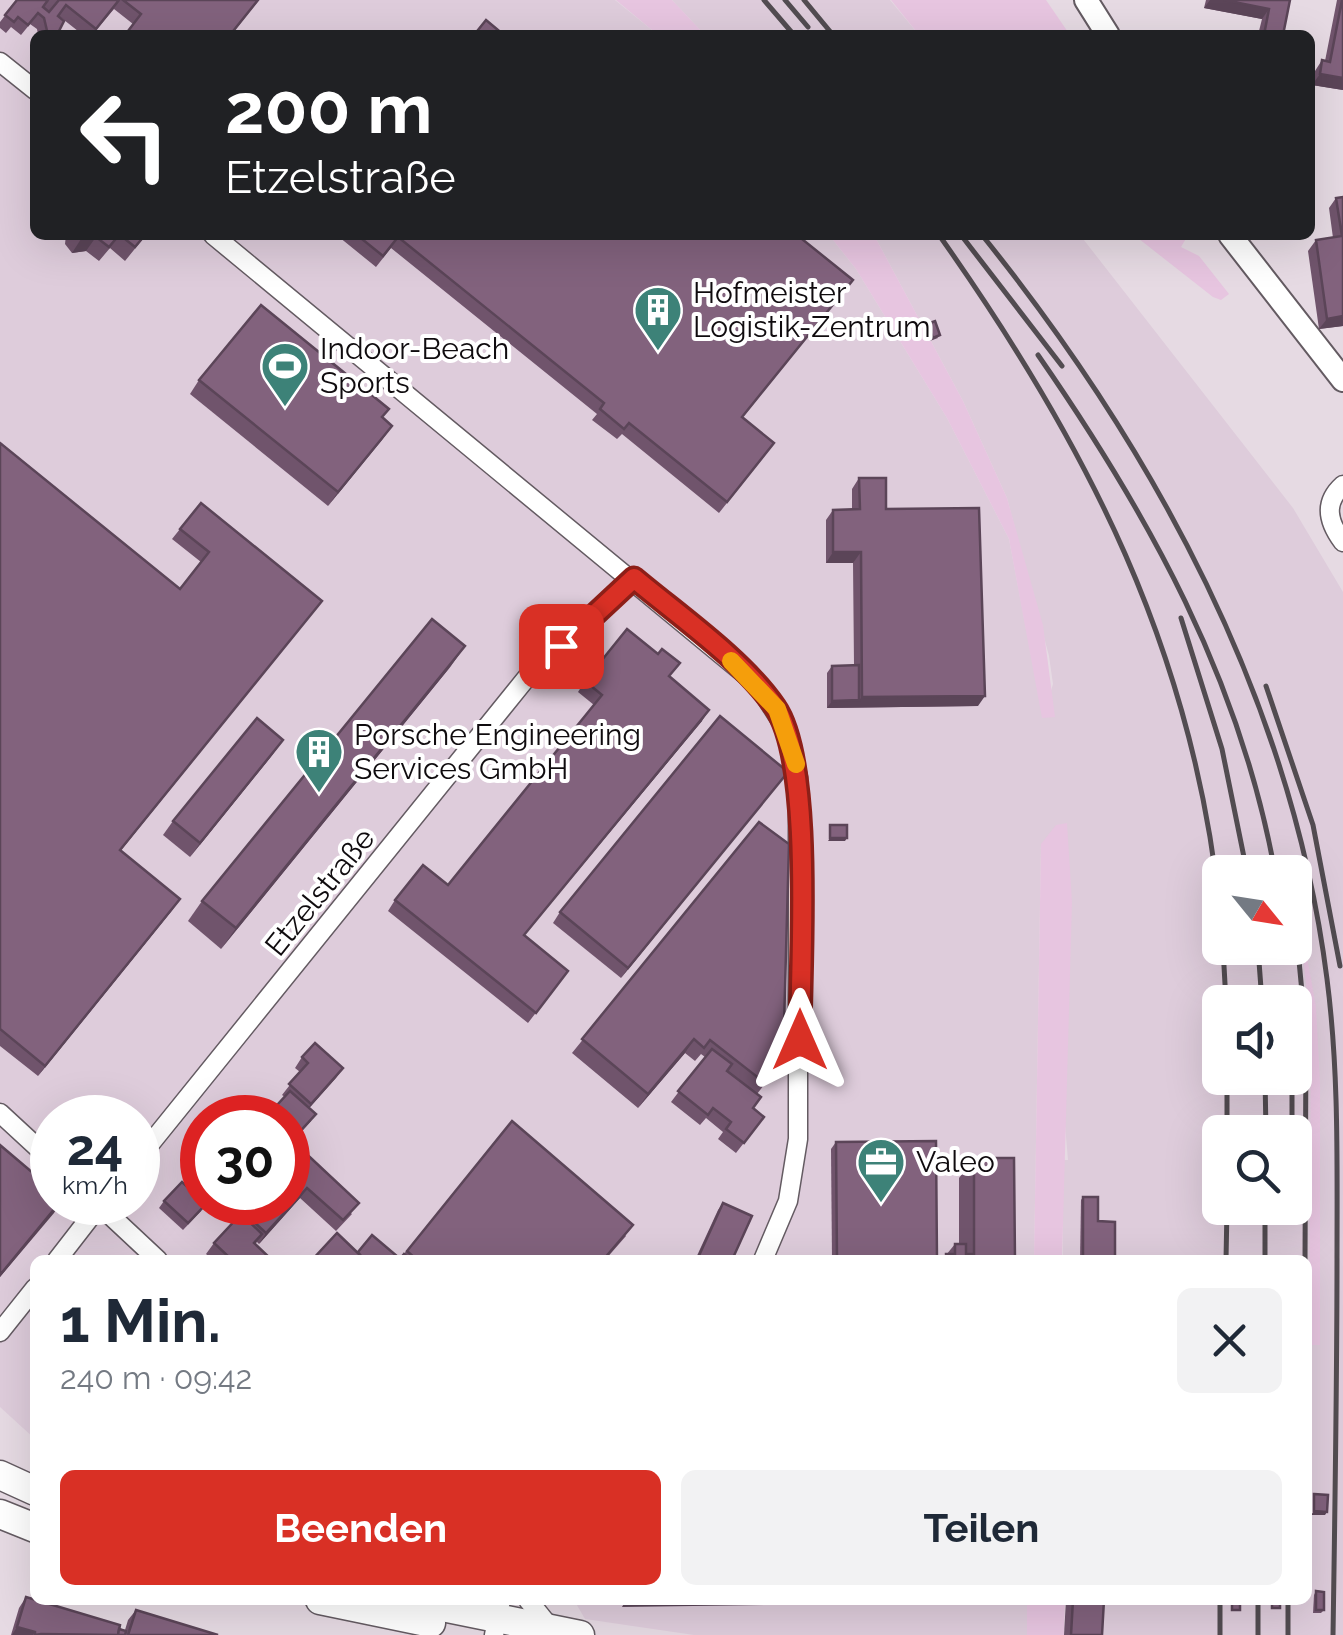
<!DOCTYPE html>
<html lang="de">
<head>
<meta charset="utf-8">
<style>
	body { margin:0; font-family:Raleway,sans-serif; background:#f2f2f3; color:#1f2937; height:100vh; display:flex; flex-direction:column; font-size:38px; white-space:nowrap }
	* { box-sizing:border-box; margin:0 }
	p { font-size:32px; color:#747a83 }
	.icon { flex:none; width:55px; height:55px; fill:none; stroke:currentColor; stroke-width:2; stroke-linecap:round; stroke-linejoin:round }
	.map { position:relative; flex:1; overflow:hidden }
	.sheet { position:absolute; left:30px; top:1255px; width:1282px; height:350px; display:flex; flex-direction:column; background:#fff; border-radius:15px; box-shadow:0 10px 40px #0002 }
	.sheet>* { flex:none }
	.top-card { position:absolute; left:30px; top:30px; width:1285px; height:210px; border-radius:15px; box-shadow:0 10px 40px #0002; background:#202124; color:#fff; overflow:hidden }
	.needle { width:65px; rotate:120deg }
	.fabs { position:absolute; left:1202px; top:855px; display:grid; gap:20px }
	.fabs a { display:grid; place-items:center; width:110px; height:110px; border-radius:15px; background:#fff; box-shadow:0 10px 40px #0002; font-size:50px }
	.speed { position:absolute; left:30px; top:1095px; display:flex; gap:20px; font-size:50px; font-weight:700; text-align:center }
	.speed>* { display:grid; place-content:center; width:130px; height:130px; border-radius:50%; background:#fff; box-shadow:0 10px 40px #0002; line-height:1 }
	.speed small { font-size:25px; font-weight:400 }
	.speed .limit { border:15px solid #d22; background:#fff; color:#111 }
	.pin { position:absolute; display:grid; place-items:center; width:85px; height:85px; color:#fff; margin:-42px; border-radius:20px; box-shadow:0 5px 15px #0006 }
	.me { position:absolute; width:110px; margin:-55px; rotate:0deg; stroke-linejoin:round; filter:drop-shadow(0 0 8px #0008) }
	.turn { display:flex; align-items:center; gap:35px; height:210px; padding:0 30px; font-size:45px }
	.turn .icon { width:130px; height:130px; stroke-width:2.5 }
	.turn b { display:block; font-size:70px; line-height:85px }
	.round { display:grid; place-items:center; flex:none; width:105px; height:105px; border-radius:15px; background:#f2f2f3 }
	.headline { display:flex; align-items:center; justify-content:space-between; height:170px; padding:0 30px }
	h1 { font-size:60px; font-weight:700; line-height:75px }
	.action { display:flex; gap:20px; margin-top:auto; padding:20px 30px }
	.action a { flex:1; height:115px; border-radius:15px; background:#d93025; color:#fff; font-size:40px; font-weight:700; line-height:115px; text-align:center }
	.action a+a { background:#f2f2f3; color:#1f2937 }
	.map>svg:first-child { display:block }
	.built { fill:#deccdb; fill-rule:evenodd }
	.green { fill:#e7c5e0 }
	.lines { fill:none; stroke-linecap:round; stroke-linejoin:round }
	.street-casing { stroke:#645b62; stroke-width:21 }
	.secondary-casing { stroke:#645b62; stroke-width:26 }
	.primary-casing { stroke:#645b62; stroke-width:31 }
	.street { stroke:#fff; stroke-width:18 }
	.secondary { stroke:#fff; stroke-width:22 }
	.primary { stroke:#fff; stroke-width:28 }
	.rail { stroke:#524c51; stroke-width:5 }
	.wall { fill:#70546c }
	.shaded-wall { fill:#5b4558 }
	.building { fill:#82627d; stroke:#5b4558; stroke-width:2.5 }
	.route-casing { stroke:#8d1f18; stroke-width:25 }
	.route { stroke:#d93025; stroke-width:18 }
	.slow { stroke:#f59e0b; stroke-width:18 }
	.labels { text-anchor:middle; stroke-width:8; stroke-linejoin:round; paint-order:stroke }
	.poi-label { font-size:30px; fill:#0f0b0e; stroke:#fff; text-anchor:start }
	.street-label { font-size:30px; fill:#0f0b0e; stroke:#fff }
</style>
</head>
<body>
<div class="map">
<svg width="1343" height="1635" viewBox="0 0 1343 1635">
	<rect width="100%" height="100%" fill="#e6dae3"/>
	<!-- built -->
	<g class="built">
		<path d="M0 0H615L658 35H35V235H829L856 269 947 418 1009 539 1043 718 1053 684 1049 656 1007 498 963 401 874 235H1080L1293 508 1343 592V1635H1096L1084 1600H1308V1260H1063V1160H1068L1041 845 1034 1260H35V1439L0 1407ZM1220 872H1295V948H1220ZM1220 1002H1295V1078H1220ZM52 1118H138V1202H52ZM202 1118H288V1202H202ZM1220 1132H1295V1208H1220Z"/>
		<path d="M672 0H890L919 35H705Z"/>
		<path d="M574 1600H1027V1635H694L585 1619Z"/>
	</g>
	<!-- green -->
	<g class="green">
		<path d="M616 0H672L705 35H658Z"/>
		<path d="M891 0H1046L1070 35H919Z"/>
		<path d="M829 235H874L963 401 1007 498 1043 625 1055 717 1042 718 1009 539 947 418 856 269Z"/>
		<path d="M1134 235H1188L1181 247 1199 256 1229 294 1221 300 1213 297Z"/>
		<path d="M1067 823 1072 902 1062 1260H1034L1041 844 1056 825Z"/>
		<path d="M1299 913 1316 1007 1320 1082V1345H1309L1311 1034Z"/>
		<path d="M1027 1600H1065L1064 1635H1027Z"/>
	</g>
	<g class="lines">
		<!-- street casing -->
		<g class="street-casing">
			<g id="street">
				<path d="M0 62 35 90"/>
				<path d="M213 235 758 685 788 732 798 778V1139L788 1201 763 1260"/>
				<path d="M1343 485C1323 503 1328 522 1343 542"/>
				<path d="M0 1113 52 1161"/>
				<path d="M138 1159 528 676 634 579"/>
				<path d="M96 1202 158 1260"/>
				<path d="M57 1260 102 1202"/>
				<path d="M0 1332 35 1288"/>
				<path d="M528 1600 549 1626"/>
				<path d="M494 1635 501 1600"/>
			</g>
		</g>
		<!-- secondary casing -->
		<g class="secondary-casing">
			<g id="secondary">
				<path d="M1086 0 1108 35"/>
				<path d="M1230 235 1343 380"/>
			</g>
		</g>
		<!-- primary casing -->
		<g class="primary-casing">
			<g id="primary">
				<path d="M0 1475 35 1491"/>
				<path d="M0 1514 35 1528"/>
				<path d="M320 1600 431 1623"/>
				<path d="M408 1600 580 1635"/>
			</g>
		</g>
		<!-- street -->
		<use href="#street" class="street"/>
		<!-- secondary -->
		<use href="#secondary" class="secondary"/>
		<!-- primary -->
		<use href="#primary" class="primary"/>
		<!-- rail -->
		<g class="rail">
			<path d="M764 0 794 35"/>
			<path d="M785 0 808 27"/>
			<path d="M804 0 833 35"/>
			<path d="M939 235C1087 444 1194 652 1220 912"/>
			<path d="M961 235 1062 366"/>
			<path d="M982 235C1155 450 1292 702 1327 979 1339 1072 1337 1164 1337 1258 1337 1383 1335 1509 1333 1635"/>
			<path d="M1038 355C1149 515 1240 679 1275 872"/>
			<path d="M1181 618 1222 749 1247 872"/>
			<path d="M1266 686 1313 825 1340 966"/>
			<path d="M1295 919 1306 1034 1305 1260"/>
			<path d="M1223 948 1226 1002"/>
			<path d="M1258 948 1262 1002"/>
			<path d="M1265 1078 1266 1132"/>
			<path d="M1292 1078V1132"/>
			<path d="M1227 1132V1078"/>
			<path d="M1226 1260 1227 1208"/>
			<path d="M1265 1260V1208"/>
			<path d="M1220 1635V1600"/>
			<path d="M1258 1635V1600"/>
			<path d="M1288 1635V1600"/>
		</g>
	</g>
	<!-- wall -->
	<g class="wall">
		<path d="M17 0H259L231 35 133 24 114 9 92 35H83L59 16 58 35H38L37 29 30 24 21 35 11 27 6 33 0 28V22Z"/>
		<path d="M1206 0H1290L1283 35H1258L1262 19 1204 8Z"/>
		<path d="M1337 0H1343V90L1312 85 1315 71 1322 60 1325 61Z"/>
		<path d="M1343 197V326L1319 329 1308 251 1316 240 1333 238 1329 208 1336 198Z"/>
		<path d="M66 235H146L125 261 110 248 99 261 86 251 72 253 65 244Z"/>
		<path d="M341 235H797L845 290 742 418 766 454 719 513 622 434 617 439 592 420 597 414 391 248 376 267 339 237Z"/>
		<path d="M927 324 938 338 930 341 924 328Z"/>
		<path d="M199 380 383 418 392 426 328 506 190 394Z"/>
		<path d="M0 443 180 589 201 562 172 539 180 529 314 611 121 850 173 909 38 1076 0 1046Z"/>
		<path d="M859 478 886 509 978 706 827 708V673L832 666 854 665 853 563H826V520L833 510 852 509V489Z"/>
		<path d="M451 666 221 949 188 921 202 901Z"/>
		<path d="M670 677 702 721 524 935 568 971 528 1023 388 911 395 900 448 885 594 705 578 692 585 681Z"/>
		<path d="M273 754 190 857 163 835 173 821Z"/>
		<path d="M788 772 621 978 553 923 560 912Z"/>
		<path d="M759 822 783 1061 757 1094 753 1108 764 1117 736 1153 718 1139 723 1132 706 1118 700 1125 671 1102 705 1057 701 1054 695 1061 685 1053 638 1108 572 1053Z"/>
		<path d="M302 1057 343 1068 309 1108 311 1121 288 1147V1118H266L285 1097 282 1095 300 1072 295 1068Z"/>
		<path d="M512 1121 626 1236 605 1260H399Z"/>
		<path d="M836 1142 937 1260H832L831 1149Z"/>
		<path d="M288 1158 352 1214 336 1231 300 1198 259 1244 257 1242 255 1244 272 1260H213L206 1254 214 1243 234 1221 233 1220 241 1210Z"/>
		<path d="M974 1158 1015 1260H942L955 1244H959V1178Z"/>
		<path d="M1083 1197 1098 1221 1115 1260H1080L1081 1200Z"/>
		<path d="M164 1201 201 1211 183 1230 159 1208Z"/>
		<path d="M723 1203 732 1260H695L718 1210Z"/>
		<path d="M1316 1591 1324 1610 1321 1613H1313L1314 1595Z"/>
		<path d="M26 1597 125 1630 128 1620 136 1610 218 1635H11L19 1608Z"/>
		<path d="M1066 1600H1104L1102 1635H1064Z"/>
	</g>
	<!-- shaded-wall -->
	<g class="shaded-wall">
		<path d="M1210 0H1224L1269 9 1262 19 1204 8Z"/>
		<path d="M1320 74 1343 78V90L1312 85Z"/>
		<path d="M96 237 86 251 72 253 81 239Z"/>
		<path d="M1343 316V326L1319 329 1327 319Z"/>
		<path d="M392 426 382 440 328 506 338 492Z"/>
		<path d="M833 552H861L853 563H826Z"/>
		<path d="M322 601 314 611 113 860 120 850Z"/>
		<path d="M465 646 451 666 221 949 236 928Z"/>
		<path d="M985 696 978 706 827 708 832 701 859 700 862 697Z"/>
		<path d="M709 710 702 721 516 945 524 935Z"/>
		<path d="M283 740 273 754 190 857 200 843Z"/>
		<path d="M788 772 780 782 621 978 628 968Z"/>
		<path d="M830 838H847L845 841H828Z"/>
		<path d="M180 899 173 909 38 1076 45 1066Z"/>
		<path d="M694 1039 685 1053 638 1108 648 1094Z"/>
		<path d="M343 1068 336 1078 304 1114 311 1104Z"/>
		<path d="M307 1188 300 1198 259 1244 266 1233Z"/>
		<path d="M61 1202 54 1213 0 1277V1275Z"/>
		<path d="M1314 1511 1327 1512 1325 1515H1311Z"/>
		<path d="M626 1600H769L765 1605 622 1607Z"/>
		<path d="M17 1627 35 1632 33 1635H12Z"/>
	</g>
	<!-- building -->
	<g class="building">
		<path d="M17 0H48L43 7 49 12 59 0H119L96 29 66 5 58 16 64 21 57 35H48L44 18 38 13 28 25 18 17 14 22 5 15Z"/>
		<path d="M123 0H258L230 35H125L141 14Z"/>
		<path d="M1224 0H1290L1283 35H1264L1269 9Z"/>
		<path d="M1342 0H1343V78L1320 74 1322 60 1330 62Z"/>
		<path d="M486 20 504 35H474Z"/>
		<path d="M1343 197V316L1327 319 1316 240 1342 236 1336 198Z"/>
		<path d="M79 235H119L109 247 96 237 81 239Z"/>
		<path d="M120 235H145L135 247Z"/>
		<path d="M357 235H797L853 280 742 417 774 443 727 502 629 423 624 429 600 409 604 403 398 237 383 256Z"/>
		<path d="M261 305 389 409 382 417 392 426 338 492 199 380Z"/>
		<path d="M935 321 940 335 933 338 927 324Z"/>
		<path d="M0 443 180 589 209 552 180 529 201 503 322 601 120 850 180 899 45 1066 0 1029Z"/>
		<path d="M859 478H886V509L979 508 985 696 862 697 861 552H833V510L860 509Z"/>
		<path d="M432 619 465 646 236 928 202 901Z"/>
		<path d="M627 629 658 654 662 649 680 663 669 676 709 710 524 935 568 971 536 1013 395 900 423 865 448 885 602 695 585 681Z"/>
		<path d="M859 665V700L832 701V666Z"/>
		<path d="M720 716 788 772 628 968 560 912Z"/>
		<path d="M257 718 283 740 200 843 173 821Z"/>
		<path d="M759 822 789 844 783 1061 765 1083 710 1040 704 1048 694 1039 648 1094 582 1039Z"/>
		<rect x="830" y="825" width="17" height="13"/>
		<path d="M315 1043 343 1068 311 1104 289 1084 308 1063 302 1057Z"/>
		<path d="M712 1049 732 1064 727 1071 761 1097 753 1108 764 1117 744 1143 726 1129 731 1122 713 1108 708 1115 678 1091Z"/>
		<path d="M290 1091 316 1114 292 1140 288 1135V1118H268L267 1116Z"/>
		<path d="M512 1121 633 1225 603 1260H417L407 1251Z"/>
		<path d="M936 1141 937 1260H837L836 1142Z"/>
		<path d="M0 1145 52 1189V1202H60L0 1275Z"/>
		<path d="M298 1146 359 1203 343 1220 307 1188 266 1233 241 1210 247 1202H288V1158Z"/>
		<path d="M974 1158H1014L1015 1260H946V1254H955V1244H966V1254H974Z"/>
		<path d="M182 1182 202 1200V1202L206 1204 188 1223 164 1201Z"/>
		<path d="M1083 1197H1098V1221L1115 1222V1260H1083Z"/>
		<path d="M723 1203 752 1216 732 1260H697Z"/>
		<path d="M241 1214 262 1234 254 1243 272 1260H232L214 1243Z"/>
		<path d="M337 1233 361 1256 358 1260H312Z"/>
		<path d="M372 1235 398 1257 396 1260H362L360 1258 361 1256 358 1252Z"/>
		<path d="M404 1254 411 1260H399Z"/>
		<path d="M1314 1494 1328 1495 1327 1512 1314 1511Z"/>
		<path d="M1316 1591 1324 1592V1610H1316Z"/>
		<path d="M26 1597 120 1625 118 1635 41 1634 35 1635V1632L17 1627Z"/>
		<path d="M1073 1600H1104L1102 1635H1071Z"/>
		<rect x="1232" y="1600" width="8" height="10"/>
		<rect x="1272" y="1600" width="8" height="8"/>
		<path d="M136 1610 218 1635H128Z"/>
		<path d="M119 1629 126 1631 125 1635H118Z"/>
	</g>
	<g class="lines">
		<!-- route casing -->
		<g class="route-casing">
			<path id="route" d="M561 646 634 578C678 615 743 660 775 707 814 763 800 966 800 1040"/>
		</g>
		<!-- route -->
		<use href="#route" class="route"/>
		<!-- slow -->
		<path class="slow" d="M731 661 777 709 796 764"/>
	</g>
	<!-- icons -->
	<defs>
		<g id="building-pin" transform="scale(2.5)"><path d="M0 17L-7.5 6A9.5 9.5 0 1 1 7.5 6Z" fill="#3d8278" stroke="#fff"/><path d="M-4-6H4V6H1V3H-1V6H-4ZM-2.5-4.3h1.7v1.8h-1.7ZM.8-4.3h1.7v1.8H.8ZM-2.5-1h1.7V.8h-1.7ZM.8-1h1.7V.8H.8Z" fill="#fff"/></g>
		<g id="stadium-pin" transform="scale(2.5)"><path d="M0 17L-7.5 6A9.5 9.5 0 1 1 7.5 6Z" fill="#3d8278" stroke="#fff"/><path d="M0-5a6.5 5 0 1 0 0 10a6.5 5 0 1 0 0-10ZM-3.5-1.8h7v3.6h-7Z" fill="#fff"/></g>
		<g id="office-pin" transform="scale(2.5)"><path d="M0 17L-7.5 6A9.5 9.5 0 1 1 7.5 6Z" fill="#3d8278" stroke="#fff"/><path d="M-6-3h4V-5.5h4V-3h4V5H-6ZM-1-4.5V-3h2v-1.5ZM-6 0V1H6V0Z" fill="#fff"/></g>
	</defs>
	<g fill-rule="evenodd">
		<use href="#building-pin" x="658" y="310"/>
		<use href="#stadium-pin" x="285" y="366"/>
		<use href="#building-pin" x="319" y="752"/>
		<use href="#office-pin" x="881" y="1162"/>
	</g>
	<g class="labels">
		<!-- poi labels -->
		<g class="poi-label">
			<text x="693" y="303">Hofmeister<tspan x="693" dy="34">Logistik-Zentrum</tspan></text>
			<text x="320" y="359">Indoor-Beach<tspan x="320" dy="34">Sports</tspan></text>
			<text x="354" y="745">Porsche Engineering<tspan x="354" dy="34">Services GmbH</tspan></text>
			<text x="916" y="1172">Valeo</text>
		</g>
		<!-- street labels -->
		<g class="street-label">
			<text transform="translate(320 892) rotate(-51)" y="10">Etzelstraße</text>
		</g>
	</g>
</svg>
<div class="fabs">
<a><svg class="needle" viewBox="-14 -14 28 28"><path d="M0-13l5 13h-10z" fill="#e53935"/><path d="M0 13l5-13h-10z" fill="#747a83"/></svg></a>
<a><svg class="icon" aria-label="sound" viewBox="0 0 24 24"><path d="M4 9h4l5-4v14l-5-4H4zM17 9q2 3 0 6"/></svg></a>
<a><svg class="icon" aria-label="search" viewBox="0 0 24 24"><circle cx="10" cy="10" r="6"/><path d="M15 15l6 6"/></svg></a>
</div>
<div class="speed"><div>24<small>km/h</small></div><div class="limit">30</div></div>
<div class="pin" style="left:561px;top:646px;background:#d93025"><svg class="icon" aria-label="arrive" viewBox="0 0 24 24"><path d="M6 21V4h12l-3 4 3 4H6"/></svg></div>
<svg class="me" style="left:800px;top:1040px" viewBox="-20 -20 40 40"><path d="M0-17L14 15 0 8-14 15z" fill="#d93025" stroke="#fff" stroke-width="4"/></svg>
<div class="top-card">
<div class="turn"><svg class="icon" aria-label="left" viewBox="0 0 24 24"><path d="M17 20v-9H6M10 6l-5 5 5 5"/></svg><div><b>200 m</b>Etzelstraße</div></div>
</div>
<section class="sheet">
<div class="headline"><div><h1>1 Min.</h1><p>240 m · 09:42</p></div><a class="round"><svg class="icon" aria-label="close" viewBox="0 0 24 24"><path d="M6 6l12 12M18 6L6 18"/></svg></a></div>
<div class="action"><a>Beenden</a><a>Teilen</a></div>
</section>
</div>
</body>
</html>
